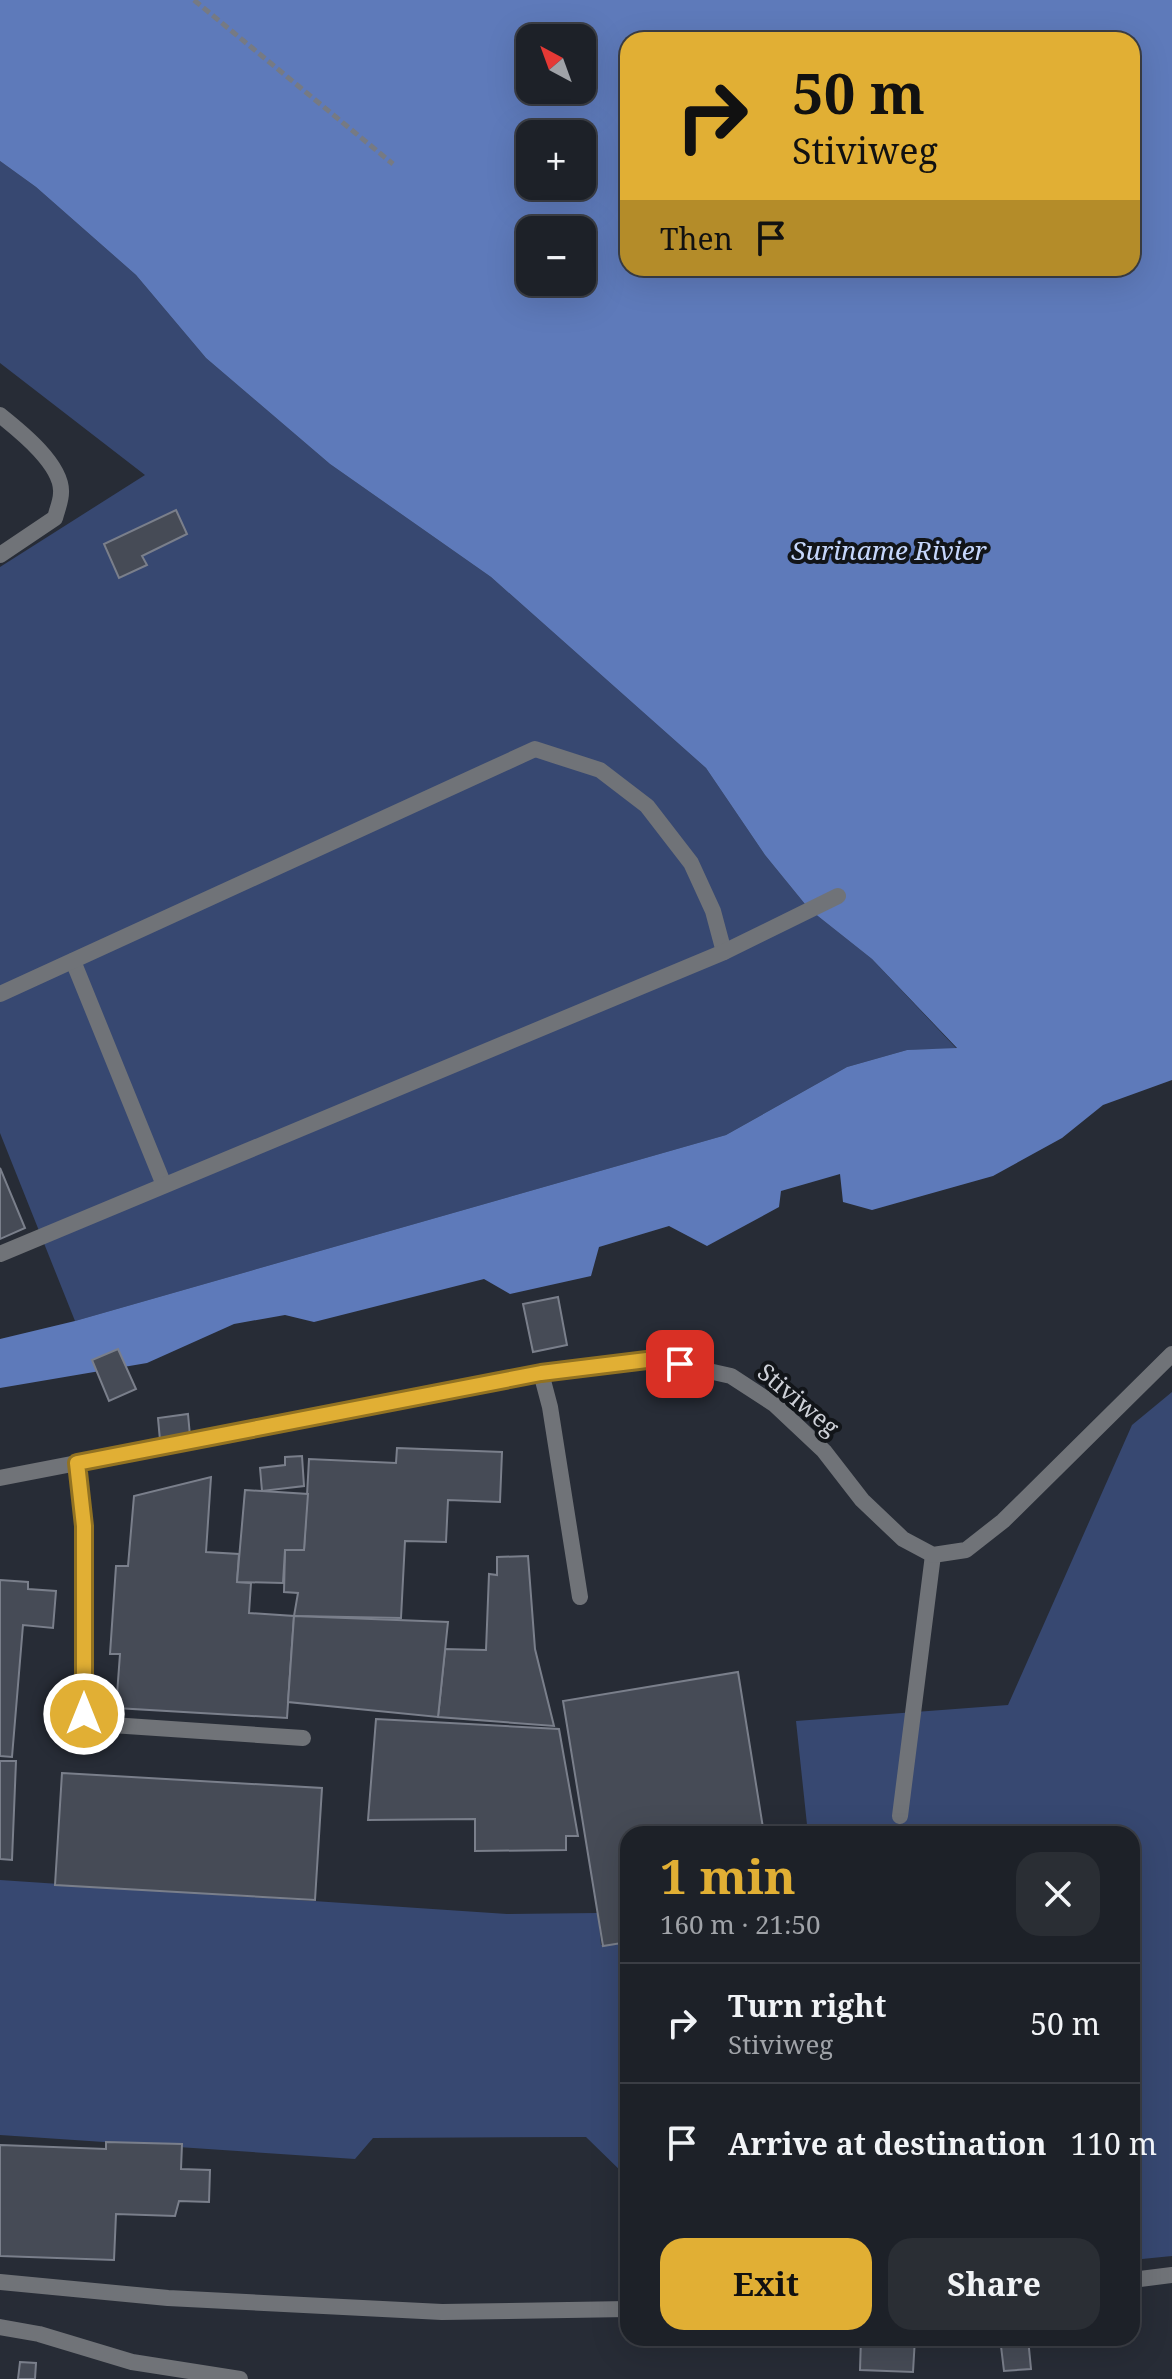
<!DOCTYPE html>
<html lang="en">
<head>
<meta charset="utf-8">
<style>
	body { margin:0; font-family:"Noto Serif",serif; background:#2a2e34; color:#f1f3f6; height:100vh; display:flex; flex-direction:column; font-size:30px; white-space:nowrap }
	* { box-sizing:border-box; margin:0 }
	p { font-size:26px; color:#a0a3a8 }
	.icon { flex:none; width:44px; height:44px; fill:none; stroke:currentColor; stroke-width:2; stroke-linecap:round; stroke-linejoin:round }
	.map { position:relative; flex:1; overflow:hidden }
	.details { position:absolute; left:620px; top:1826px; width:520px; height:520px; display:flex; flex-direction:column; background:#1d2128; border-radius:24px; box-shadow:0 8px 32px #0002,0 0 0 2px #3b3e45 }
	.details>* { flex:none }
	.guide { position:absolute; left:620px; top:32px; width:520px; height:244px; border-radius:24px; box-shadow:0 8px 32px #0002,0 0 0 2px #3b3e45; background:#e1af34; color:#111; overflow:hidden }
	.needle { width:52px; rotate:319deg }
	.fabs { position:absolute; left:516px; top:24px; display:grid; gap:16px }
	.fabs a { display:grid; place-items:center; width:80px; height:80px; border-radius:16px; background:#1d2128; box-shadow:0 8px 32px #0002,0 0 0 2px #3b3e45; font-size:40px }
	.pin { position:absolute; display:grid; place-items:center; width:68px; height:68px; color:#fff; margin:-34px; border-radius:16px; box-shadow:0 4px 12px #0006 }
	.me { position:absolute; width:88px; margin:-44px; rotate:0deg; stroke-linejoin:round; filter:drop-shadow(0 0 6px #0008) }
	.turn { display:flex; align-items:center; gap:28px; height:168px; padding:0 40px; font-size:36px }
	.turn .icon { width:104px; height:104px; stroke-width:2.5 }
	.turn b { display:block; font-size:56px; line-height:68px }
	.then { display:flex; align-items:center; height:76px; padding:0 40px; background:#0003; gap:16px; font-size:30px }
	.round { display:grid; place-items:center; flex:none; width:84px; height:84px; border-radius:24px; background:#2a2e34 }
	.summary { display:flex; align-items:center; justify-content:space-between; height:136px; padding:0 40px }
	h1 { font-size:48px; font-weight:700; line-height:60px; color:#e1af34 }
	.action { display:flex; gap:16px; margin-top:auto; padding:16px 40px }
	.action a { flex:1; height:92px; border-radius:24px; background:#e1af34; color:#111; font-size:32px; font-weight:700; line-height:92px; text-align:center }
	.action a+a { background:#2a2e34; color:#f1f3f6 }
	ul { padding:0; list-style:none }
	li { display:flex; align-items:center; gap:24px; height:120px; padding:0 40px; border-top:2px solid #3b3e45 }
	li div { flex:1 }
	li b { display:block; font-size:30px }
	li em { font-style:normal }
	.map>svg:first-child { display:block }
	.green { fill:#374871 }
	.water { fill:#5e7aba; fill-rule:evenodd }
	.building { fill:#464b56; stroke:#7a7f8b; stroke-width:2 }
	.lines { fill:none; stroke-linecap:round; stroke-linejoin:round }
	.path { stroke:#767a83; stroke-width:5; stroke-dasharray:8 4; stroke-linecap:butt }
	.lane { stroke:#707378; stroke-width:16 }
	.street { stroke:#707378; stroke-width:16 }
	.route-casing { stroke:#927222; stroke-width:20 }
	.route { stroke:#e1af34; stroke-width:14 }
	.labels { text-anchor:middle; stroke-width:8; stroke-linejoin:round; paint-order:stroke }
	.street-label { font-size:24px; fill:#ced1d8; stroke:#121519 }
	.water-label { font-size:26px; font-style:italic; fill:#c6d7fc; stroke:#121519 }
</style>
</head>
<body>
<div class="map">
<svg width="1172" height="2379" viewBox="0 0 1172 2379">
	<rect width="100%" height="100%" fill="#272c36"/>
	<!-- green -->
	<g class="green">
		<path d="M0 161 36 187 136 275 206 358 330 464 491 577 706 768 765 855 809 909 872 959 957 1049 907 1050 847 1067 726 1135 75 1321 0 1133V567L145 475 0 363Z"/>
		<path d="M1172 1392V2256L1132 2260V1834H808L796 1721 1008 1705 1132 1425Z"/>
		<path d="M0 1880 507 1914 598 1913 601 1945 628 1942V2178L586 2137 373 2138 355 2159 0 2135Z"/>
	</g>
	<!-- water -->
	<path class="water" d="M0 0H1172V1080L1103 1105 1062 1138 993 1176 872 1210 843 1202 840 1174 781 1191 779 1207 707 1246 669 1226 599 1247 591 1276 510 1294 484 1279 314 1322 285 1315 234 1324 147 1363 0 1388V1339L75 1321 726 1135 847 1067 907 1050 957 1048 872 959 809 909 765 855 706 768 491 577 330 464 206 358 136 275 36 187 0 161ZM530 38H582V90H530ZM628 40H1132V268H628ZM530 134H582V186H530ZM530 230H582V282H530Z"/>
	<!-- building -->
	<g class="building">
		<path d="M176 510 187 534 142 556 147 565 119 578 104 544Z"/>
		<path d="M0 1168 25 1228 0 1239Z"/>
		<path d="M558 1297 567 1345 533 1352 523 1304Z"/>
		<path d="M118 1349 136 1389 109 1401 92 1360Z"/>
		<path d="M188 1414 190 1436 160 1440 158 1418Z"/>
		<path d="M397 1448 502 1452 500 1502 448 1500 446 1542 405 1541 401 1618 294 1616 298 1593 284 1592 285 1550H304L309 1459 396 1463Z"/>
		<path d="M302 1456 304 1486 262 1491 260 1468 285 1465V1457Z"/>
		<path d="M211 1477 206 1552 239 1554 237 1582 251 1583 249 1613 294 1616 287 1718 116 1708 120 1654H110L116 1566H128L134 1496Z"/>
		<path d="M245 1490 308 1494 304 1550H285L283 1583 237 1582Z"/>
		<path d="M528 1556 535 1649 554 1726 438 1717 445 1649 486 1650 489 1574 497 1575V1557Z"/>
		<path d="M0 1580 28 1582V1589L56 1591 53 1628 23 1625 12 1757 0 1756Z"/>
		<path d="M294 1616 448 1622 438 1717 288 1702Z"/>
		<path d="M738 1672 764 1834H628V1942L603 1946 563 1701Z"/>
		<path d="M376 1719 559 1729 578 1836H566V1850L475 1851V1819L368 1820Z"/>
		<path d="M0 1761H16L12 1860 0 1859Z"/>
		<path d="M62 1773 322 1788 315 1900 55 1885Z"/>
		<path d="M106 2142 182 2144 181 2169 210 2170 209 2202 179 2201 175 2216 116 2214 114 2260 0 2256V2145L106 2149Z"/>
		<path d="M861 2338H915L913 2372 860 2370Z"/>
		<path d="M1000 2338H1028L1031 2369 1004 2371Z"/>
		<path d="M20 2362 36 2363 35 2379H18Z"/>
	</g>
	<g class="lines">
		<!-- path -->
		<path class="path" d="M194 0 393 164"/>
		<!-- lane -->
		<g class="lane">
			<path d="M0 415C20 431 63 465 61 493 61 501 57 510 55 518L0 555"/>
			<path d="M73 961 164 1185"/>
			<path d="M0 994 535 749 600 770 647 806 691 863 713 911 724 952"/>
			<path d="M0 1254 724 952 838 896"/>
			<path d="M541 1373 550 1407 580 1597"/>
			<path d="M900 1816 933 1555"/>
			<path d="M1132 2280 1172 2275"/>
			<path d="M0 2282 168 2298 442 2312 628 2309"/>
			<path d="M0 2327 39 2334 132 2362 240 2379"/>
		</g>
		<!-- street -->
		<g class="street">
			<path d="M77 1463 84 1526 86 1718 97 1724 303 1738"/>
			<path d="M0 1478 541 1373 655 1359 731 1376 774 1404 824 1451 862 1500 903 1539 933 1555 966 1550 1003 1521 1172 1354"/>
		</g>
	</g>
	<g class="lines">
		<!-- route casing -->
		<g class="route-casing">
			<path id="route" d="M84 1714V1526L77 1463 541 1373 655 1359 680 1364"/>
		</g>
		<!-- route -->
		<use href="#route" class="route"/>
	</g>
	<g class="labels">
		<!-- street labels -->
		<g class="street-label">
			<text transform="translate(798 1400) rotate(40)" y="8">Stiviweg</text>
		</g>
		<!-- water labels -->
		<g class="water-label">
			<text x="889" y="560">Suriname Rivier</text>
		</g>
	</g>
</svg>
<div class="fabs">
<a><svg class="needle" viewBox="-14 -14 28 28"><path d="M0-13l5 13h-10z" fill="#e53935"/><path d="M0 13l5-13h-10z" fill="#a0a3a8"/></svg></a>
<a>+</a>
<a>−</a>
</div>
<div class="pin" style="left:680px;top:1364px;background:#d93025"><svg class="icon" aria-label="arrive" viewBox="0 0 24 24"><path d="M6 21V4h12l-3 4 3 4H6"/></svg></div>
<svg class="me" style="left:84px;top:1714px" viewBox="-20 -20 40 40"><circle r="17" fill="#e1af34" stroke="#fff" stroke-width="3"/><path d="M0-11L8 9 0 5-8 9z" fill="#fff"/></svg>
<div class="guide">
<div class="turn"><svg class="icon" aria-label="right" viewBox="0 0 24 24"><path d="M7 20v-9h11M14 6l5 5-5 5"/></svg><div><b>50 m</b>Stiviweg</div></div>
<div class="then">Then<svg class="icon" aria-label="arrive" viewBox="0 0 24 24"><path d="M6 21V4h12l-3 4 3 4H6"/></svg></div>
</div>
<section class="details">
<div class="summary"><div><h1>1 min</h1><p>160 m · 21:50</p></div><a class="round"><svg class="icon" aria-label="close" viewBox="0 0 24 24"><path d="M6 6l12 12M18 6L6 18"/></svg></a></div>
<ul>
<li><svg class="icon" aria-label="right" viewBox="0 0 24 24"><path d="M7 20v-9h11M14 6l5 5-5 5"/></svg><div><b>Turn right</b><p>Stiviweg</p></div><em>50 m</em></li>
<li><svg class="icon" aria-label="arrive" viewBox="0 0 24 24"><path d="M6 21V4h12l-3 4 3 4H6"/></svg><div><b>Arrive at destination</b></div><em>110 m</em></li>
</ul>
<div class="action"><a>Exit</a><a>Share</a></div>
</section>
</div>
</body>
</html>
